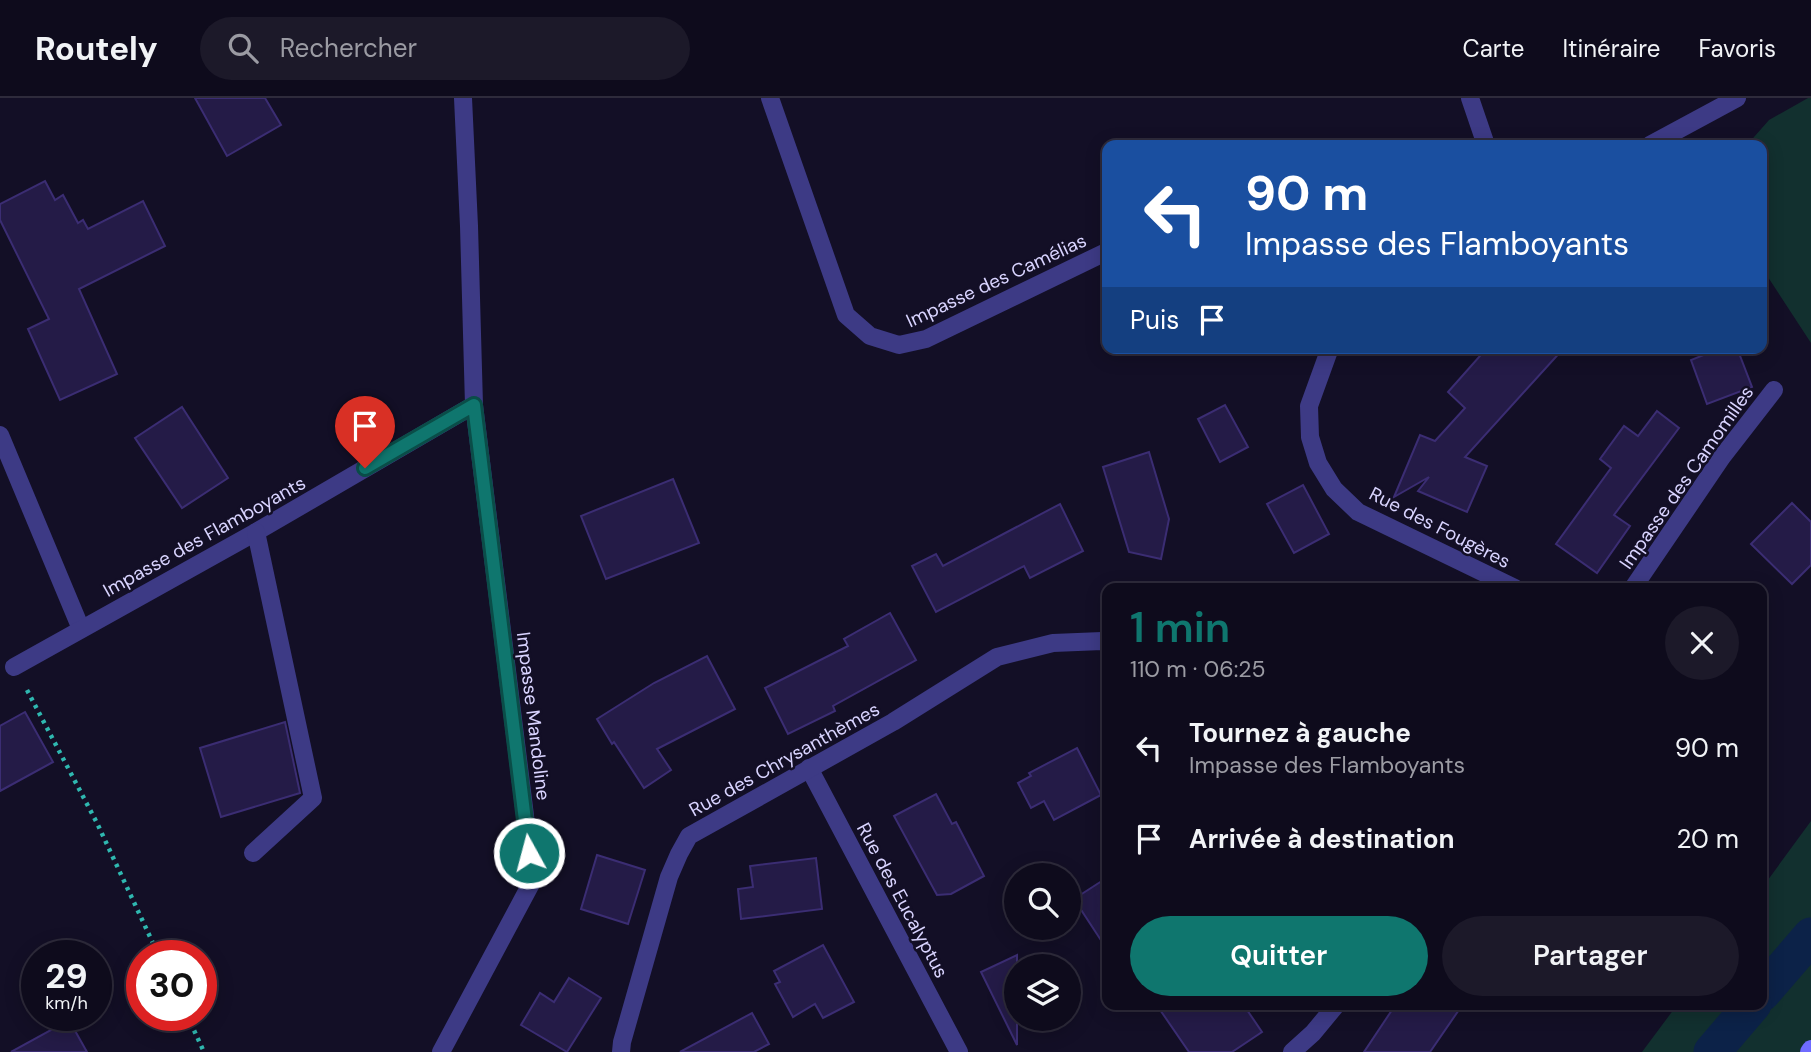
<!DOCTYPE html>
<html lang="fr">
<head>
<meta charset="utf-8">
<style>
	body { margin:0; font-family:"DM Sans",sans-serif; background:#1c1929; color:#f1f3f6; height:100vh; display:flex; flex-direction:column; font-size:26px; white-space:nowrap }
	* { box-sizing:border-box; margin:0 }
	p { font-size:23px; color:#9b9ba3 }
	.icon { flex:none; width:38px; height:38px; fill:none; stroke:currentColor; stroke-width:2; stroke-linecap:round; stroke-linejoin:round }
	.map { position:relative; flex:1; overflow:hidden }
	.details { position:absolute; left:1102px; top:485px; width:665px; height:427px; display:flex; flex-direction:column; background:#0e0b1c; border-radius:14px; box-shadow:0 4px 18px #0003,0 0 0 2px #2e2b3b }
	.details>* { flex:none }
	.banner { position:absolute; left:1102px; top:42px; width:665px; height:214px; border-radius:14px; box-shadow:0 4px 18px #0003,0 0 0 2px #2e2b3b; background:#1a4fa0; color:#fff; overflow:hidden }
	.fabs { position:absolute; left:1004px; top:765px; display:grid; gap:14px }
	.fabs a { display:grid; place-items:center; width:77px; height:77px; border-radius:50%; background:#0e0b1c; box-shadow:0 4px 18px #0003,0 0 0 2px #2e2b3b; font-size:35px }
	.speed { position:absolute; left:21px; top:842px; display:flex; gap:14px; font-size:35px; font-weight:700; text-align:center }
	.speed>* { display:grid; place-content:center; width:91px; height:91px; border-radius:50%; background:#0e0b1c; box-shadow:0 4px 18px #0003,0 0 0 2px #2e2b3b; line-height:1 }
	.speed small { font-size:18px; font-weight:400 }
	.speed .limit { border:10px solid #d22; background:#fff; color:#111 }
	.pin { position:absolute; display:grid; place-items:center; width:60px; height:60px; color:#fff; margin:-72px -30px; border-radius:50% 50% 50% 0; rotate:-45deg; box-shadow:0 0 7px #0007 }
	.pin .icon { rotate:45deg }
	.me { position:absolute; width:77px; margin:-38px; rotate:353deg; stroke-linejoin:round; filter:drop-shadow(0 0 5px #0008) }
	.turn { display:flex; align-items:center; gap:24px; height:147px; padding:0 28px; font-size:32px }
	.turn .icon { width:91px; height:91px; stroke-width:2.5 }
	.turn b { display:block; font-size:49px; line-height:60px }
	.then { display:flex; align-items:center; height:66px; padding:0 28px; background:#0003; gap:14px; font-size:26px }
	.round { display:grid; place-items:center; flex:none; width:74px; height:74px; border-radius:37px; background:#1c1929 }
	.overview { display:flex; align-items:center; justify-content:space-between; height:119px; padding:0 28px }
	h1 { font-size:42px; font-weight:600; line-height:52px; color:#0f766e }
	.action { display:flex; gap:14px; margin-top:auto; padding:14px 28px }
	.action a { flex:1; height:80px; border-radius:42px; background:#0f766e; color:#fff; font-size:28px; font-weight:600; line-height:80px; text-align:center }
	.action a+a { background:#1c1929; color:#f1f3f6 }
	ul { padding:0; list-style:none }
	li { display:flex; align-items:center; gap:21px; height:91px; padding:0 28px }
	li div { flex:1 }
	li b { display:block; font-size:26px }
	li em { font-style:normal }
	header { display:flex; align-items:center; gap:42px; box-sizing:border-box; height:98px; padding:0 35px; background:#0e0b1c; border-bottom:2px solid #2e2b3b }
	header strong { font-size:33px }
	nav { display:flex; gap:38px; margin-inline-start:auto; font-size:24px }
	.search { width:490px; height:63px; background:#1c1929; display:flex; align-items:center; gap:18px; box-sizing:border-box; padding:0 24px; border-radius:38px; color:#9b9ba3; font-size:26px }
	.map>svg:first-child { display:block }
	.green { fill:#12302f }
	.lines { fill:none; stroke-linecap:round; stroke-linejoin:round }
	.canal { stroke:#0c2248; stroke-width:37 }
	.building { fill:#241b47; stroke:#3b2d73; stroke-width:2 }
	.path { stroke:#2fb8b0; stroke-width:4.5; stroke-dasharray:3.5 5; stroke-linecap:butt }
	.street { stroke:#3d3a85; stroke-width:18 }
	.secondary { stroke:#6f6bff; stroke-width:18 }
	.route-casing { stroke:#0a4d48; stroke-width:18 }
	.route { stroke:#0f766e; stroke-width:12 }
	.labels { text-anchor:middle; stroke-width:5; stroke-linejoin:round; paint-order:stroke }
	.street-label { font-size:19px; fill:#d9d4ff; stroke:#130f26 }
</style>
</head>
<body>
<header>
<strong>Routely</strong>
<div class="search"><svg class="icon" aria-label="search" viewBox="0 0 24 24"><circle cx="10" cy="10" r="6"/><path d="M15 15l6 6"/></svg>Rechercher</div>
<nav><a>Carte</a><a>Itinéraire</a><a>Favoris</a></nav>
</header>
<div class="map">
<svg width="1811" height="954" viewBox="0 0 1811 954">
	<rect width="100%" height="100%" fill="#130f26"/>
	<!-- green -->
	<g class="green">
		<path d="M1808 0H1811V245L1762 170V47H1747L1769 22Z"/>
		<path d="M1811 723V954H1642L1677 907 1762 906V790Z"/>
	</g>
	<g class="lines">
		<!-- canal -->
		<g class="canal">
			<path d="M1762 895 1811 838"/>
			<path d="M1712 954 1753 906"/>
		</g>
	</g>
	<!-- building -->
	<g class="building">
		<path d="M195 0H265L281 27 227 58Z"/>
		<path d="M45 83 55 102 63 97 78 125 83 122 88 131 143 103 165 148 79 191 117 276 60 302 28 231 49 221 0 122V106Z"/>
		<path d="M1487 250H1564L1465 359 1487 368 1467 414 1418 393 1429 379 1394 399 1420 337 1435 343 1465 310 1448 294Z"/>
		<path d="M1721 250H1737L1752 289 1707 306 1691 262Z"/>
		<path d="M1225 307 1248 349 1220 364 1198 321Z"/>
		<path d="M182 309 228 380 182 410 135 340Z"/>
		<path d="M1657 313 1679 330 1614 417 1630 428 1597 475 1556 446 1611 370 1600 361 1624 328 1638 338Z"/>
		<path d="M1149 354 1169 421 1161 461 1129 454 1103 369Z"/>
		<path d="M673 381 699 445 606 481 581 418Z"/>
		<path d="M1303 387 1329 436 1294 455 1267 406Z"/>
		<path d="M1792 405 1811 424V467L1792 486 1751 446Z"/>
		<path d="M1060 406 1083 453 1030 480 1024 468 936 514 912 468 936 456 943 468Z"/>
		<path d="M890 515 916 562 833 608 835 613 788 636 765 590 848 548 844 541Z"/>
		<path d="M707 558 735 611 657 651 671 672 644 690 614 644 612 646 597 621 654 585Z"/>
		<path d="M25 614 53 664 0 693V628Z"/>
		<path d="M285 624 300 695 221 719 200 650Z"/>
		<path d="M1077 650 1101 697 1054 722 1044 703 1031 710 1018 685 1031 678 1029 675Z"/>
		<path d="M936 696 952 726 956 724 984 778 951 796 937 797 894 718Z"/>
		<path d="M597 757 645 772 628 826 581 811Z"/>
		<path d="M816 760 822 811 741 821 738 791 753 789 750 768Z"/>
		<path d="M1108 779V853L1074 801Z"/>
		<path d="M823 847 854 904 823 920 815 906 793 919 775 886 780 884 774 873Z"/>
		<path d="M1017 857V947L981 874Z"/>
		<path d="M569 880 601 900 567 954 521 927 540 895 554 904Z"/>
		<path d="M1156 906H1243L1262 934 1232 954H1189Z"/>
		<path d="M1396 906H1463L1430 954H1364Z"/>
		<path d="M752 915 769 946 754 954H680Z"/>
		<path d="M69 922 87 954H11Z"/>
	</g>
	<g class="lines">
		<!-- path -->
		<g class="path">
			<path d="M27 592 97 725 159 858"/>
			<path d="M187 917 204 954"/>
		</g>
		<!-- street -->
		<g class="street">
			<path d="M770 0 846 217 870 238 899 247 926 241 1108 153"/>
			<path d="M1470 0 1486 47"/>
			<path d="M1650 47 1737 0"/>
			<path d="M1330 250 1309 308 1310 339 1318 365 1334 391 1358 414 1515 490"/>
			<path d="M0 337 81 531"/>
			<path d="M1633 490 1722 359 1774 292"/>
			<path d="M14 569 256 434 474 307"/>
			<path d="M809 670 959 954"/>
			<path d="M253 755 313 700 256 434"/>
			<path d="M441 954 533 782 474 307 469 128 463 0"/>
			<path d="M621 954 622 944 669 779 679 756 689 738 893 624 997 559 1053 545 1102 543 1108 544"/>
			<path d="M1292 954 1313 935 1337 906"/>
		</g>
		<!-- secondary -->
		<path class="secondary" d="M1809 954 1811 951"/>
	</g>
	<g class="lines">
		<!-- route casing -->
		<g class="route-casing">
			<path id="route" d="M365 370 474 307 529 755"/>
		</g>
		<!-- route -->
		<use href="#route" class="route"/>
	</g>
	<g class="labels">
		<!-- street labels -->
		<g class="street-label">
			<text transform="translate(996 182) rotate(-25)" y="7">Impasse des Camélias</text>
			<text transform="translate(1686 379) rotate(-55)" y="7">Impasse des Camomilles</text>
			<text transform="translate(1440 429) rotate(27)" y="7">Rue des Fougères</text>
			<text transform="translate(204 438) rotate(-29)" y="7">Impasse des Flamboyants</text>
			<text transform="translate(534 618) rotate(83)" y="7">Impasse Mandoline</text>
			<text transform="translate(784 661) rotate(-29)" y="7">Rue des Chrysanthèmes</text>
			<text transform="translate(903 802) rotate(62)" y="7">Rue des Eucalyptus</text>
		</g>
	</g>
</svg>
<div class="fabs">
<a><svg class="icon" aria-label="search" viewBox="0 0 24 24"><circle cx="10" cy="10" r="6"/><path d="M15 15l6 6"/></svg></a>
<a><svg class="icon" aria-label="layers" viewBox="0 0 24 24"><path d="M12 4l9 5-9 5-9-5zM3 14l9 5 9-5"/></svg></a>
</div>
<div class="speed"><div>29<small>km/h</small></div><div class="limit">30</div></div>
<div class="pin" style="left:365px;top:370px;background:#d93025"><svg class="icon" aria-label="arrive" viewBox="0 0 24 24"><path d="M6 21V4h12l-3 4 3 4H6"/></svg></div>
<svg class="me" style="left:529px;top:755px" viewBox="-20 -20 40 40"><circle r="17" fill="#0f766e" stroke="#fff" stroke-width="3"/><path d="M0-11L8 9 0 5-8 9z" fill="#fff"/></svg>
<div class="banner">
<div class="turn"><svg class="icon" aria-label="left" viewBox="0 0 24 24"><path d="M17 20v-9H6M10 6l-5 5 5 5"/></svg><div><b>90 m</b>Impasse des Flamboyants</div></div>
<div class="then">Puis<svg class="icon" aria-label="arrive" viewBox="0 0 24 24"><path d="M6 21V4h12l-3 4 3 4H6"/></svg></div>
</div>
<section class="details">
<div class="overview"><div><h1>1 min</h1><p>110 m · 06:25</p></div><a class="round"><svg class="icon" aria-label="close" viewBox="0 0 24 24"><path d="M6 6l12 12M18 6L6 18"/></svg></a></div>
<ul>
<li><svg class="icon" aria-label="left" viewBox="0 0 24 24"><path d="M17 20v-9H6M10 6l-5 5 5 5"/></svg><div><b>Tournez à gauche</b><p>Impasse des Flamboyants</p></div><em>90 m</em></li>
<li><svg class="icon" aria-label="arrive" viewBox="0 0 24 24"><path d="M6 21V4h12l-3 4 3 4H6"/></svg><div><b>Arrivée à destination</b></div><em>20 m</em></li>
</ul>
<div class="action"><a>Quitter</a><a>Partager</a></div>
</section>
</div>
</body>
</html>
